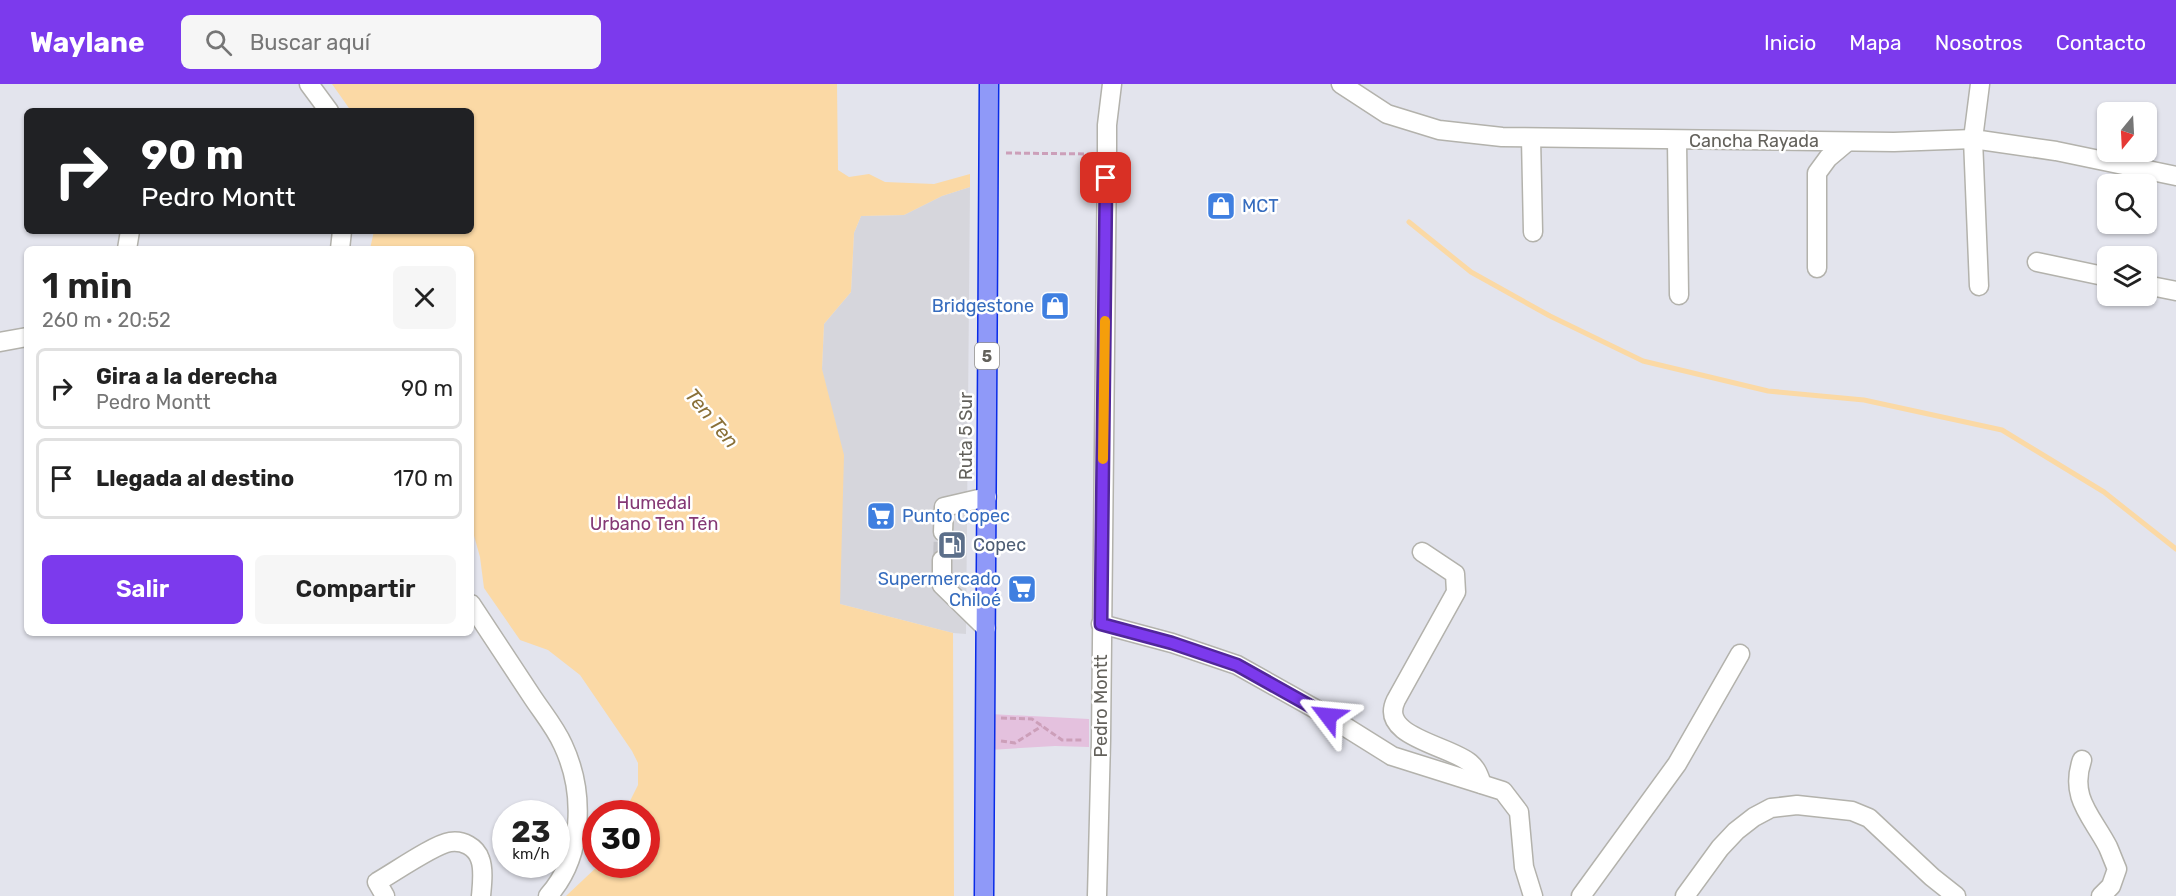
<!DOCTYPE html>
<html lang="es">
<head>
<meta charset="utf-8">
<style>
	body { margin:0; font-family:Rubik,sans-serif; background:#f6f6f6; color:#222; height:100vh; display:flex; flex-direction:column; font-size:22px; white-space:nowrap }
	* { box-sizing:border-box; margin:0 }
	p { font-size:20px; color:#767676 }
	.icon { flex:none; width:33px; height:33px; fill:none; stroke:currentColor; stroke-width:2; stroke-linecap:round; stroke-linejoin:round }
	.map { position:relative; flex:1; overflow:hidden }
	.side { position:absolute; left:24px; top:162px; width:450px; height:390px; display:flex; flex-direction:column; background:#fff; border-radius:9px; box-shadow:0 2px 4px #0004 }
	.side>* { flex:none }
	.banner { position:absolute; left:24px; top:24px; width:450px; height:126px; border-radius:9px; box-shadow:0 2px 4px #0004; background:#202124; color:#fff; overflow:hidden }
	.needle { width:39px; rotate:198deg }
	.controls { position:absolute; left:2097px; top:18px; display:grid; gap:12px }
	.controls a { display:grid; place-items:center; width:60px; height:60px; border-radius:9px; background:#fff; box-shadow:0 2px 4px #0004; font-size:30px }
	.speed { position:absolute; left:492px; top:716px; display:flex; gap:12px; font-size:30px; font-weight:700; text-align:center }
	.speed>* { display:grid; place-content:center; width:78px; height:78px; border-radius:50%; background:#fff; box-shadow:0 2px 4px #0004; line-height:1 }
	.speed small { font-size:15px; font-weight:400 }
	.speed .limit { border:9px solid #d22; background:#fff; color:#111 }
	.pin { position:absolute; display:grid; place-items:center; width:51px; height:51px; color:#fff; margin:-26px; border-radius:12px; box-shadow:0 3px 9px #0006 }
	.me { position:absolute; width:66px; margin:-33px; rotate:299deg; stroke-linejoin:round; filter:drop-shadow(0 0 4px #0008) }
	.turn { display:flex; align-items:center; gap:21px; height:126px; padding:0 18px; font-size:27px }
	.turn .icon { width:78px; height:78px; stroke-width:2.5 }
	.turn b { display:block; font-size:42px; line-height:51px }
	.round { display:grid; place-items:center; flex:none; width:63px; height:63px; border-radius:9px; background:#f6f6f6 }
	.head { display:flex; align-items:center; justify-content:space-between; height:102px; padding:0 18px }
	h1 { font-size:36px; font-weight:600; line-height:45px }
	.action { display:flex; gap:12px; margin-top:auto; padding:12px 18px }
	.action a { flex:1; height:69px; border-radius:9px; background:#7c3aed; color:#fff; font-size:24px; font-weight:600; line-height:69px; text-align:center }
	.action a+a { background:#f6f6f6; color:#222 }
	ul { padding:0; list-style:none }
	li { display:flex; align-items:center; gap:18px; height:81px; margin:0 12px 9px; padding:0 6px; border:3px solid #e0e0e0; border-radius:9px }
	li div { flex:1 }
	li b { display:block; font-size:22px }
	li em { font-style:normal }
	header { display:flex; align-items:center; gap:36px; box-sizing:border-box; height:84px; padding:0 30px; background:#7c3aed; color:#fff }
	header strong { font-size:28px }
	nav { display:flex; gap:33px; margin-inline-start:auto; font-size:21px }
	.search { width:420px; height:54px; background:#f6f6f6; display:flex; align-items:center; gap:15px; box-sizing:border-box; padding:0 21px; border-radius:9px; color:#767676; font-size:22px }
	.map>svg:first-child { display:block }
	.industrial { fill:#d6d6dc }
	.green { fill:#e4c1de }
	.water { fill:#fbd9a5 }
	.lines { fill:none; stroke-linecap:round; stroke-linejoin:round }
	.stream { stroke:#fbd9a5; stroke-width:5 }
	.minor-tunnel { stroke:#c3c3c8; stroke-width:18; stroke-dasharray:18 9; stroke-linecap:butt }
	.minor-casing { stroke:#b3b2ac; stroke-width:21 }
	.highway-casing { stroke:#092be7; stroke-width:21 }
	.path { stroke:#cc9fb9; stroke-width:3; stroke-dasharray:6 3; stroke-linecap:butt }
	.minor { stroke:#fff; stroke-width:18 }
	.highway { stroke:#8f99f8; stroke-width:18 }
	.route-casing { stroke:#51269a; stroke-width:15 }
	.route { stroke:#7c3aed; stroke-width:10 }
	.slow { stroke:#f59e0b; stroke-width:10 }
	.labels { text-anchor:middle; stroke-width:5; stroke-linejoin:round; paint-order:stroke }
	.shield { fill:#fff; stroke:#92908c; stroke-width:1.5 }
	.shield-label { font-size:16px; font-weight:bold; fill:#63615b }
	.street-label { font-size:18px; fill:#63615b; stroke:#fff }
	.shop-label { font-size:18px; fill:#366cbe; stroke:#fff; text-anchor:start }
	.park-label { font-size:18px; fill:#853975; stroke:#fff }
	.service-label { font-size:18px; fill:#4e5e75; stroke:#fff; text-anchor:start }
	.water-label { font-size:20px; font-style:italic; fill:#8a7038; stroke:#fff }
</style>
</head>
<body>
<header>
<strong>Waylane</strong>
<div class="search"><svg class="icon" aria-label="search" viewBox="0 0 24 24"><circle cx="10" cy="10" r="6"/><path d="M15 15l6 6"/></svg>Buscar aquí</div>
<nav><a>Inicio</a><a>Mapa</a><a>Nosotros</a><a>Contacto</a></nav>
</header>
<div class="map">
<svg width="2176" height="812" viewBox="0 0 2176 812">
	<rect width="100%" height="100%" fill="#e3e4ed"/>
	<!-- industrial -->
	<path class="industrial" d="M970 103 966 550 953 549 840 520 822 285 824 240 851 208 854 149 861 132 904 131 942 112Z"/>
	<!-- green -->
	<path class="green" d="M990 630 1089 635V663L1055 662 989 666Z"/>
	<!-- water -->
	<path class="water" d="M332 0H837L838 86 849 93 869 90 885 98 934 100 970 90V103L942 112 904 131 861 132 854 149 851 208 824 240 822 285 844 371 840 520 953 549 954 812H566L600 780H646V729H624L638 701V679L632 667 580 591 548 566 520 556 484 504 480 473 471 441V165H370L374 147H471V27H351Z"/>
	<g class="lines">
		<!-- stream -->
		<path class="stream" d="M1409 138 1471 188 1550 232 1643 277 1768 307 1864 316 2002 346 2104 408 2176 465"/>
		<!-- minor-tunnel -->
		<path class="minor-tunnel" d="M942 476 943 448"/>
		<!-- minor casing -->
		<g class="minor-casing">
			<g id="minor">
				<path d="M309 0 329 27"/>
				<path d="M1341 0 1387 30 1439 46 1502 53 1894 58 1973 55 2056 67 2176 92"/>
				<path d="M1531 54 1533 148"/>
				<path d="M1677 57 1679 211"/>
				<path d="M127 165 130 147"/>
				<path d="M340 165 342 147"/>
				<path d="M2037 178 2108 193"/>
				<path d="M1817 184V89L1828 74 1847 58"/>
				<path d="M2146 201 2176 207"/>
				<path d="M1979 202 1973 55 1980 0"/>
				<path d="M0 258 27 253"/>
				<path d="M943 448 944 423 987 413"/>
				<path d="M1422 468 1455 490 1456 508 1396 616C1378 653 1449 661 1470 679 1477 685 1479 692 1482 700"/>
				<path d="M942 476V501L986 544"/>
				<path d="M471 520C491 550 511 581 531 611 542 628 555 643 563 661 585 708 584 772 548 812"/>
				<path d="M1101 540 1172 559 1237 581 1328 632 1392 672 1503 707 1519 728 1524 783 1533 812"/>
				<path d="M2082 676C2069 714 2092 732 2108 763 2111 770 2114 778 2117 785L2111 802 2101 812"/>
				<path d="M385 812 377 798C393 789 435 760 450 758 463 756 476 763 480 775 484 785 482 801 481 812"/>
				<path d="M1097 812 1101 656 1107 70V41L1112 0"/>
				<path d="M1581 812 1677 680 1740 570"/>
				<path d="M1685 812 1720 764 1736 747 1754 733 1771 724 1797 721 1852 727 1869 734 1932 793 1956 812"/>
			</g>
		</g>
		<!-- highway casing -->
		<g class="highway-casing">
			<path id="highway" d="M984 812 989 0"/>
		</g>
		<!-- path -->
		<g class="path">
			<path d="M1006 69 1089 70"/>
			<path d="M1001 634 1032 635 1062 656H1084"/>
			<path d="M1001 657 1015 659 1042 642"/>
		</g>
		<!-- minor -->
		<use href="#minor" class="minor"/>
		<!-- highway -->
		<use href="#highway" class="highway"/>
	</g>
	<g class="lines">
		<!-- route casing -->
		<g class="route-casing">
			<path id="route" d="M1106 94 1101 540 1172 559 1237 581 1328 632"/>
		</g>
		<!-- route -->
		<use href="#route" class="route"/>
		<!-- slow -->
		<path class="slow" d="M1103 375 1105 237"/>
	</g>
	<!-- icons -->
	<defs>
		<g id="shop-square" transform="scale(1.5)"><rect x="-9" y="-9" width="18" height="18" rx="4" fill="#3f7fe0" stroke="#fff"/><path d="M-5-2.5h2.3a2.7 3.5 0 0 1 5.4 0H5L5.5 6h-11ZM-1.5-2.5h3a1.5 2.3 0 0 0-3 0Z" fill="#fff"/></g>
		<g id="supermarket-square" transform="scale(1.5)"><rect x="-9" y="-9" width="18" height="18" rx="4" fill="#3f7fe0" stroke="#fff"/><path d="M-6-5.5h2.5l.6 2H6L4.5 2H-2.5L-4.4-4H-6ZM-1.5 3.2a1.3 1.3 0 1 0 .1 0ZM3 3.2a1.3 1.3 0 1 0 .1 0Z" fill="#fff"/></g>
		<g id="fuel-square" transform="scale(1.5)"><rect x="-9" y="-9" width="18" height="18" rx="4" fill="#5c6f8a" stroke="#fff"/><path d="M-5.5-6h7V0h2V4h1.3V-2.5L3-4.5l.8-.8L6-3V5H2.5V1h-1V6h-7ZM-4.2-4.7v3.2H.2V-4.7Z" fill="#fff"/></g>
	</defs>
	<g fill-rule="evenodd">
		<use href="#shop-square" x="1221" y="122"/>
		<use href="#shop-square" x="1055" y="222"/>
		<use href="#supermarket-square" x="881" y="432"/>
		<use href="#fuel-square" x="952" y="461"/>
		<use href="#supermarket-square" x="1022" y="505"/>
	</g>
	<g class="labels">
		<!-- shield labels -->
		<rect class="shield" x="975" y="259" width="24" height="26" rx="4.5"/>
		<g class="shield-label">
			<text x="987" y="278">5</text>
		</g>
		<!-- street labels -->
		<g class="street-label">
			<text x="1754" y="63">Cancha Rayada</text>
			<text transform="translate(966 352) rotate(-90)" y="6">Ruta 5 Sur</text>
			<text transform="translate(1101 622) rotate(-90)" y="6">Pedro Montt</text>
		</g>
		<!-- shop labels -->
		<g class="shop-label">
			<text x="1242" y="128">MCT</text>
			<text x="1034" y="228" text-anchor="end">Bridgestone</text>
			<text x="902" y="438">Punto Copec</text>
			<text x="1001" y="501" text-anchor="end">Supermercado<tspan x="1001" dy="21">Chiloé</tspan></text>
		</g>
		<!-- park labels -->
		<g class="park-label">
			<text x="654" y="425">Humedal<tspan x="654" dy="21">Urbano Ten Tén</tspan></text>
		</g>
		<!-- service labels -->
		<g class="service-label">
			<text x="973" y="467">Copec</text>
		</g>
		<!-- water labels -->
		<g class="water-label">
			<text transform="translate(712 334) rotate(50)" y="7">Ten Ten</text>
		</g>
	</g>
</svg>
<div class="controls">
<a><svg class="needle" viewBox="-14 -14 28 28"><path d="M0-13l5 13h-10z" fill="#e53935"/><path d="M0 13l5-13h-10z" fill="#767676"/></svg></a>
<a><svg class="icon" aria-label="search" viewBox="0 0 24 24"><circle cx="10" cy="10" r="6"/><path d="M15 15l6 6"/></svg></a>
<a><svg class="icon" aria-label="layers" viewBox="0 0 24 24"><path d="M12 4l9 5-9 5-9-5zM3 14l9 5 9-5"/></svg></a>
</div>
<div class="speed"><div>23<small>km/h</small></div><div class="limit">30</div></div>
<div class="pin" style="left:1106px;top:94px;background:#d93025"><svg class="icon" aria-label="arrive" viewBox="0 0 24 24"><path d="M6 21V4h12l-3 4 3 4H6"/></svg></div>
<svg class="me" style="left:1328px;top:632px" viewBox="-20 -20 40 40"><path d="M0-17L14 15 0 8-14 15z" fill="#7c3aed" stroke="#fff" stroke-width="4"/></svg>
<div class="banner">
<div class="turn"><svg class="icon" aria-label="right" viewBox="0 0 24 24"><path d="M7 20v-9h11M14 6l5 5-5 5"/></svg><div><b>90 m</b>Pedro Montt</div></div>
</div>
<section class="side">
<div class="head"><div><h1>1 min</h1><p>260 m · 20:52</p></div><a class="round"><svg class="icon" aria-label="close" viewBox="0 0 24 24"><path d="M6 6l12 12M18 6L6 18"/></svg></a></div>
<ul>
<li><svg class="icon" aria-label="right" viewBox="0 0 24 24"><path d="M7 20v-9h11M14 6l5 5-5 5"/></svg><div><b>Gira a la derecha</b><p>Pedro Montt</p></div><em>90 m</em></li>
<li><svg class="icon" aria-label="arrive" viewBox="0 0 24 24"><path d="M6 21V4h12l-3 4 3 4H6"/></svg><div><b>Llegada al destino</b></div><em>170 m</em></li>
</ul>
<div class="action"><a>Salir</a><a>Compartir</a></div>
</section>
</div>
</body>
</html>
